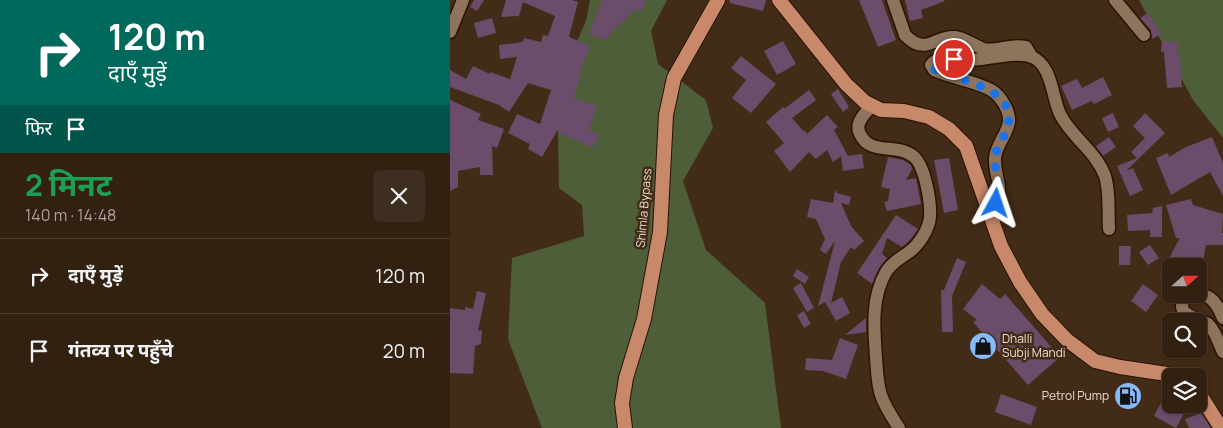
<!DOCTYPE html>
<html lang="hi">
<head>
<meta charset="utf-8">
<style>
	body { margin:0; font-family:Manrope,"Noto Sans Devanagari",sans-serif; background:#3d2e1f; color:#f1f3f6; height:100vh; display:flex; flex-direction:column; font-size:19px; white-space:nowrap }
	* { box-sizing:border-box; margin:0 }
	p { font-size:16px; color:#a8a39f }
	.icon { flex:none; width:28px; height:28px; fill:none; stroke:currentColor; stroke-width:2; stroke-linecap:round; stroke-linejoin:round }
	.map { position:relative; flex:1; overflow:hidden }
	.details { display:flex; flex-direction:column; background:#322111; width:450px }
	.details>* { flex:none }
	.guide { background:#00695c; color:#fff; overflow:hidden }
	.needle { width:32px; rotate:69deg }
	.controls { position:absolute; left:712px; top:258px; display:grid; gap:10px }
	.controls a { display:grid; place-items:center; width:45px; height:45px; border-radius:8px; background:#322111; box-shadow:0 1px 4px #0004,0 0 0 1px #4d3e31; font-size:25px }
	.pin { position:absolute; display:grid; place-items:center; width:42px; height:42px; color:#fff; margin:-21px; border:2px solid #fff; border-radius:50%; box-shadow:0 1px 5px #0007 }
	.me { position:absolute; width:55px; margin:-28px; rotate:5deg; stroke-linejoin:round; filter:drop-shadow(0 0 4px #0008) }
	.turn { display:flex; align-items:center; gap:18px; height:105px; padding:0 25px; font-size:22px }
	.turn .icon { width:65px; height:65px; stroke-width:2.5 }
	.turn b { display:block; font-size:35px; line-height:42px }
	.then { display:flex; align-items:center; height:48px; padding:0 25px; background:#0003; gap:10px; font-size:19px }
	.round { display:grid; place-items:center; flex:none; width:52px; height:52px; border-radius:8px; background:#3d2e1f }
	.overview { display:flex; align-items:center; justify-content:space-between; height:85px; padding:0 25px }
	h1 { font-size:30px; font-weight:700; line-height:38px; color:#1e9e55 }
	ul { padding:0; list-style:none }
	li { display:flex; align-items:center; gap:15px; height:75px; padding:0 25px; border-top:1px solid #4d3e31 }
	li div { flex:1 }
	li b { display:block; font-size:19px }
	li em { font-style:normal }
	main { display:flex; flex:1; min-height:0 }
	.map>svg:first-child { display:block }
	.forest { fill:#4d5e39 }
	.building { fill:#6b4c6a }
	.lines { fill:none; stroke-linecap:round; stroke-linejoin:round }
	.minor-casing { stroke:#291401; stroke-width:15 }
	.trunk-casing { stroke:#291401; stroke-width:16 }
	.minor { stroke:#8e745d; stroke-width:12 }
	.trunk { stroke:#c8886a; stroke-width:14 }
	.route { stroke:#1a73e8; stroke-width:9; stroke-dasharray:0 16.2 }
	.labels { text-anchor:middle; stroke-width:5; stroke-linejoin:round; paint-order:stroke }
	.street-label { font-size:12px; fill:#eadbcf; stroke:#432c17 }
	.poi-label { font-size:12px; fill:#eadbcf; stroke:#432c17; text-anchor:start }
</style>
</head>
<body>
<main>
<section class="details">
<div class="guide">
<div class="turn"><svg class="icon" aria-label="right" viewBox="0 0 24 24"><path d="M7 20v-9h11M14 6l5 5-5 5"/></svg><div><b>120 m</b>दाएँ मुड़ें</div></div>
<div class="then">फिर<svg class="icon" aria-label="arrive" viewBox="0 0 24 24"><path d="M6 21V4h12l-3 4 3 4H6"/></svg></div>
</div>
<div class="overview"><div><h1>2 मिनट</h1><p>140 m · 14:48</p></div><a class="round"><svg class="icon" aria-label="close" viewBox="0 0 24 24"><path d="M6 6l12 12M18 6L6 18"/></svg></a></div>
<ul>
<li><svg class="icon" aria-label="right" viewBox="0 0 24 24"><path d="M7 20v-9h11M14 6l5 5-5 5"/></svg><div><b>दाएँ मुड़ें</b></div><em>120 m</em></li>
<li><svg class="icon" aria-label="arrive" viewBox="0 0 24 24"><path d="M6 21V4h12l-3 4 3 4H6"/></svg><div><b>गंतव्य पर पहुँचे</b></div><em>20 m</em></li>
</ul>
</section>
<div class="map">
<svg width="773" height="428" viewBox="0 0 773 428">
	<rect width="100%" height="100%" fill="#432c17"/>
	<!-- forest -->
	<g class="forest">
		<path d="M140 0H217L201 31 208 64 256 100 263 128 233 181 256 250 315 303 331 428H92L58 339 62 258 134 236 132 205 109 188 107 86 136 21Z"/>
		<path d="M689 0H773V138L743 100Z"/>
	</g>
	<!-- building -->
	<g class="building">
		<path d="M24 0H34L27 11 20 7Z"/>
		<path d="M56 0H122L128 2 119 37 140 46 128 76 131 77 123 98 147 106 139 130 149 135 142 148 107 131 92 157 78 149 80 144 58 133 67 114 90 124 101 90 78 83 59 112 49 105 0 87V70L16 79 23 66 40 74V72L60 79 67 57 50 59 49 45 73 42 74 38 91 42 93 35 98 36 105 16 73 2 69 16 51 17Z"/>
		<path d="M152 0H196L192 11 185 9 155 40 139 34Z"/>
		<path d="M280 0H316L313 11 280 3Z"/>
		<path d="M409 0H432L446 40 428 47Z"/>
		<path d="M455 0H494L495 1 471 10 473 18 460 21Z"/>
		<path d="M698 13 711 34 702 39 701 30 690 18Z"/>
		<path d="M42 18 46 33 28 38 24 23Z"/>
		<path d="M333 41 346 64 327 75 314 51Z"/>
		<path d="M712 41 728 42 727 57H730L732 87 717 88 714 52H711Z"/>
		<path d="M291 56 326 84 301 113 282 98 296 80 281 68Z"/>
		<path d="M653 77 662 95 644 104 642 101 622 110 611 86 627 79 632 88Z"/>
		<path d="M388 89 399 107 393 112 381 94Z"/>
		<path d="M359 90 366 100 342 118 353 131 354 130 357 134 377 115 388 127 384 130 398 156 412 154 414 168 393 171 391 156 383 162 377 150 366 159 359 152 340 172 324 151 334 143 316 122 333 107 334 109Z"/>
		<path d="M0 100 31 114 28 120 54 129 47 148 42 146 43 175H30V167L8 171V187L0 191Z"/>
		<path d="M663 113 669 127 658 132 652 118Z"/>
		<path d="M695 113 715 133 676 171 683 168 693 190 680 196 667 166 687 158 681 152 695 138 683 126Z"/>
		<path d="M659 137 666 147 653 156 646 146Z"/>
		<path d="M762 137 773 163V196L760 172 721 195 706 158 718 153 719 157 736 147Z"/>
		<path d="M438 157 453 160 461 165 462 169 456 180 466 178 471 204 437 211 434 202 438 201 440 189 431 187Z"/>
		<path d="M499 158 508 210 494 213 484 160Z"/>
		<path d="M385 190 387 193 401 197 399 205 391 203 401 226 414 241 404 250 401 247 391 262 381 303 392 297 400 313 386 321 375 302 368 306 385 241 376 254 370 250 375 239 366 219 357 217 361 199 383 203Z"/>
		<path d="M741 199 743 205 773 214 772 233H773V245H756L753 261 721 266V281L710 275 730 238H726L716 205Z"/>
		<path d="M712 206V237H700V230L678 231 677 215 702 213 703 208Z"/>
		<path d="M446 215 468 229 460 240 452 247 437 238 432 254 437 258 429 268 422 284 407 273Z"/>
		<path d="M700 245 709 258 698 265 689 252Z"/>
		<path d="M669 246H681L680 265H669Z"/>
		<path d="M507 258 516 262 502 296 503 332H492L491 290H494Z"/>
		<path d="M347 269 359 277 355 284 343 276Z"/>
		<path d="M351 283 364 308 357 312 343 288Z"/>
		<path d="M532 284 550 299 555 294 610 357 578 385 523 322 527 320 513 309Z"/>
		<path d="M693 284 708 295 696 312 681 301Z"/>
		<path d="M27 291 36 293 28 331 32 330 31 344 25 346 23 374 0 373V308L15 310V307L23 309Z"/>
		<path d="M354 311 361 324 354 328 347 315Z"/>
		<path d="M416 318V332L395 335Z"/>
		<path d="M390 338 408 345 396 379 373 371 355 370 356 358 382 360Z"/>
		<path d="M721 384V404H739L726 428 704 416Z"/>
		<path d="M551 394 587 407 581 425 545 412Z"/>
		<path d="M751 413 761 428H739L735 419Z"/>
	</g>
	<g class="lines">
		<!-- minor casing -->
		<g class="minor-casing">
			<g id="minor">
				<path d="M443 0 455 35C476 57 485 35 505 37 515 38 524 46 534 49 548 52 561 43 576 47L582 57"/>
				<path d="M665 0 694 35"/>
				<path d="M0 32 13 0"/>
				<path d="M422 105C415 114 404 123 410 134 420 156 447 143 463 156 475 165 481 202 480 217 479 229 469 245 459 252 451 258 442 262 436 272 421 298 424 329 426 357 427 370 427 383 431 395 435 407 442 417 449 428"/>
				<path d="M538 211C559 188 544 183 545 158 546 145 557 135 559 122 560 111 551 96 541 90 525 81 501 78 484 70L481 65C488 54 509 60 521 60 538 59 566 51 582 57 602 65 602 97 610 114 621 137 646 151 655 176 660 192 658 212 659 229"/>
				<path d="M773 318C770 311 767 303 760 298 752 293 731 293 732 307 733 316 751 320 758 324 765 330 769 344 773 352"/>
			</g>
		</g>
		<!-- trunk casing -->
		<g class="trunk-casing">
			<g id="trunk">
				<path d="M329 0 396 84 415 102 431 110 454 111 479 117 499 129 516 146 551 246 570 282 592 314 617 340 645 361 670 367 730 376"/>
				<path d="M749 393 771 428"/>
				<path d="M175 428 172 403 176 378 194 319 210 232 216 115 224 78 268 0"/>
			</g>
		</g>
		<!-- minor -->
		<use href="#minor" class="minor"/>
		<!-- trunk -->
		<use href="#trunk" class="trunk"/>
	</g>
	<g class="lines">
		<!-- route -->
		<path class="route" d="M504 59H488L482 62 481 67 488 72C513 81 566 89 558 125 556 136 546 146 545 158 544 173 554 188 546 203"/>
	</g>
	<!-- icons -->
	<defs>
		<g id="shop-disc" transform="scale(1.4375)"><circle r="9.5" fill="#85bbfb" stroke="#432c17"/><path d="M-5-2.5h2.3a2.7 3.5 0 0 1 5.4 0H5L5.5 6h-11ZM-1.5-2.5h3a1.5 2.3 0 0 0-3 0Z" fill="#111"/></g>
		<g id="fuel-disc" transform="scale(1.4375)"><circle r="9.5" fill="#85bbfb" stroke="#432c17"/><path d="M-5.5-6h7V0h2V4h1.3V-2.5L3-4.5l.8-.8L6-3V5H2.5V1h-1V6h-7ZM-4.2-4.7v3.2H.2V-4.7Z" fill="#111"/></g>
	</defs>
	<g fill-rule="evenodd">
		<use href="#shop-disc" x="533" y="346"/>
		<use href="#fuel-disc" x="678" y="396"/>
	</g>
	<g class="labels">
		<!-- street labels -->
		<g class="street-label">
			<text transform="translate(194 208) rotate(-85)" y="4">Shimla Bypass</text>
		</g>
		<!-- poi labels -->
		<g class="poi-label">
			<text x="552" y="343">Dhalli<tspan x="552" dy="14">Subji Mandi</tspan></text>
			<text x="659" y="400" text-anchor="end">Petrol Pump</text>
		</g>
	</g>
</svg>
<div class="controls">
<a><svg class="needle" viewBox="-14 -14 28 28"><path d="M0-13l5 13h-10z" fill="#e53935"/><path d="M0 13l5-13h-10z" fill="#a8a39f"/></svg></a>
<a><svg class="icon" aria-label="search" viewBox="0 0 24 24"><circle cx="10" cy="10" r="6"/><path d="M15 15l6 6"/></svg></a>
<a><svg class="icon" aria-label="layers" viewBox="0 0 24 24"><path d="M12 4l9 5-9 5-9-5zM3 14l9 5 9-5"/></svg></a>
</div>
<div class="pin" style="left:504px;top:59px;background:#d93025"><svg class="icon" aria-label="arrive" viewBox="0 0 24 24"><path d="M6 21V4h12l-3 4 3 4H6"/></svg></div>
<svg class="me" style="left:546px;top:203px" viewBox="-20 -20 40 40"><path d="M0-17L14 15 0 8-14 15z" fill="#1a73e8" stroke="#fff" stroke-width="4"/></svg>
</div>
</main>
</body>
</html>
